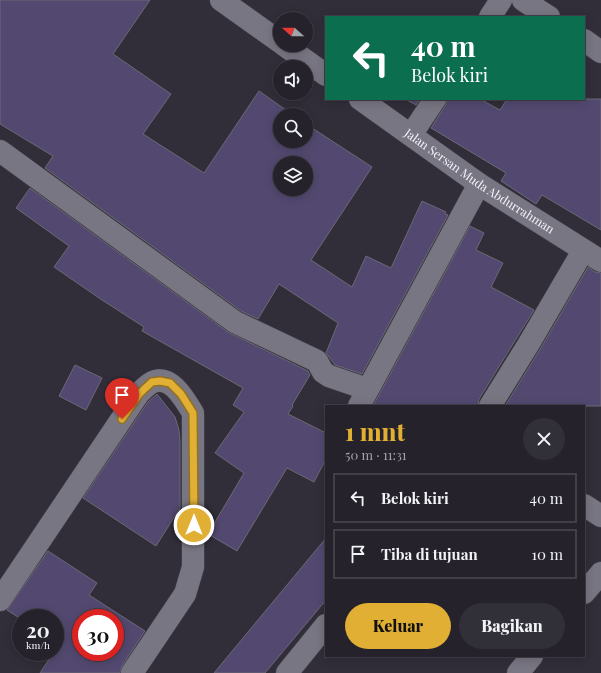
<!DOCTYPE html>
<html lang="id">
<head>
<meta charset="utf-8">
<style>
	body { margin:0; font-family:"Playfair Display",serif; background:#312f38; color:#f1f3f6; height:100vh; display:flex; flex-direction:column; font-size:15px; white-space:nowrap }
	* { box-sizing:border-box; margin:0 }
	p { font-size:13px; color:#a3a4a9 }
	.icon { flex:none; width:22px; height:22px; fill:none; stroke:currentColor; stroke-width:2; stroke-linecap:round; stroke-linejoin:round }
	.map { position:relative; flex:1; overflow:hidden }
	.drawer { position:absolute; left:325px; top:405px; width:260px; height:252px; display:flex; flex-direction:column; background:#25222c; border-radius:0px; box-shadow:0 2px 10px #0003,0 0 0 1px #423f48 }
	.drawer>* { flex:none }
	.top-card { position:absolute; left:325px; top:16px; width:260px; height:84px; border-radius:0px; box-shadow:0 2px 10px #0003,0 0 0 1px #423f48; background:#0b6e4f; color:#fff; overflow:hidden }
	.needle { width:26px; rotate:291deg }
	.controls { position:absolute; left:273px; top:12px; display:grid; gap:8px }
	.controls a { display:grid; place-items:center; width:40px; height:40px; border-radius:50%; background:#25222c; box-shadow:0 2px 10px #0003,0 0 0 1px #423f48; font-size:20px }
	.speed { position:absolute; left:12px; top:609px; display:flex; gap:8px; font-size:20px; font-weight:700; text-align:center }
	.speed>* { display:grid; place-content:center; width:52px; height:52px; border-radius:50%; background:#25222c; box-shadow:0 2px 10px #0003,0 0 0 1px #423f48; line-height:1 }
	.speed small { font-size:10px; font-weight:400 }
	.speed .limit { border:6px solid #d22; background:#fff; color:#111 }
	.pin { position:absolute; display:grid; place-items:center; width:34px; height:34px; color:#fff; margin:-41px -17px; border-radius:50% 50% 50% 0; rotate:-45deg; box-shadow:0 0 4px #0007 }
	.pin .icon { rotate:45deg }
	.me { position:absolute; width:44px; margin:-22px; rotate:0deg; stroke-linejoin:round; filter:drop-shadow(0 0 3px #0008) }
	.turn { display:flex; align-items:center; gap:14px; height:84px; padding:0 20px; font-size:18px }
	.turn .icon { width:52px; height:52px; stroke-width:2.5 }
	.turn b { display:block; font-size:28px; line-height:34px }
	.round { display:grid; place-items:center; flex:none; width:42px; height:42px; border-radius:21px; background:#312f38 }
	.summary { display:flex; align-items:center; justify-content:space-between; height:68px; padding:0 20px }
	h1 { font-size:24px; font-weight:800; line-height:30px; color:#e0af34 }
	.button { display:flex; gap:8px; margin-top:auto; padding:8px 20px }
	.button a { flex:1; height:46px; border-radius:24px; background:#e0af34; color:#111; font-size:16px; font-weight:800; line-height:46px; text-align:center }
	.button a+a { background:#312f38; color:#f1f3f6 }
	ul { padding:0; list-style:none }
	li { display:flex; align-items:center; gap:12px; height:50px; margin:0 8px 6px; padding:0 12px; border:2px solid #423f48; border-radius:0px }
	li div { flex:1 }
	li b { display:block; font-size:15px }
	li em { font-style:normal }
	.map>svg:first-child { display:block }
	.building { fill:#534970; stroke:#6b6975; fill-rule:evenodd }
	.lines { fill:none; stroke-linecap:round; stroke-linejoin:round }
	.street-casing { stroke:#4e4c55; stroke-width:23 }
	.street { stroke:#797683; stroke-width:22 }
	.route-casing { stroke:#927222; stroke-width:10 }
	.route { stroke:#e0af34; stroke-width:7 }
	.labels { text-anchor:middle; stroke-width:4; stroke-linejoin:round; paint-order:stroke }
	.street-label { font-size:12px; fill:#f5f3fa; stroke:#312e3a }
</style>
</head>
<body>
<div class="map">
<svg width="601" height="673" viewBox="0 0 601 673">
	<rect width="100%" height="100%" fill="#312e3a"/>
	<!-- building -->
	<g class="building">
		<path d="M0 0H150L113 54 171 94 143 134 204 173 259 91 293 115H280V141H306V124L372 167 311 260 352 287 366 256 391 268 422 201 446 212 445 214 448 215 362 374 335 365 326 353 338 323 279 284 258 319 241 311 45 168 53 156 0 124ZM280 163H306V189H280Z"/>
		<path d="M405 99H420L416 105Z"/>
		<path d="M447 99H480L500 110 507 99H601V230L542 195 536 204 501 181 506 173 431 128 445 106Z"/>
		<path d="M30 188 228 332 308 371 310 375 292 405 293 406 288 414 326 433V459L314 482 287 468 237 551 208 534 244 473 215 453 244 412 233 405 243 388 142 331 144 327 102 300 54 267 69 246 16 208Z"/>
		<path d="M470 226 484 233 476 250 503 263 491 287 534 310 479 399 478 406H373Z"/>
		<path d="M588 267 595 272 601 273V406H505L539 351Z"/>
		<path d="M75 365 102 378 86 410 59 396Z"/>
		<path d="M157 394 175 417 179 430 180 440V508L156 546 83 498 148 402Z"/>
		<path d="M326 538V600L265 673H214Z"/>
		<path d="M48 551 97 583 89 595 145 631 122 666 120 673H40L54 652H55L59 644 55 642V618H21V619L7 610ZM81 618H115V652H81Z"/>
	</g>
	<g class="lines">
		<!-- street casing -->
		<g class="street-casing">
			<g id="street">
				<path d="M221 0 280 42"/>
				<path d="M523 0 549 17"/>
				<path d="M490 17 501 0"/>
				<path d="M584 40 601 52"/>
				<path d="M284 45 326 75"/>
				<path id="s1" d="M360 99 479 184 601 261"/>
				<path d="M411 135 435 99"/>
				<path d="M0 151 235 322 317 361 323 372 329 376 367 389"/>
				<path d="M359 406 479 184"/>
				<path d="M490 406 528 345 583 251"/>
				<path d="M584 505 601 516"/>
				<path d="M584 593 601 573"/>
				<path d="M0 600 139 393C143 390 147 385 151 383 170 372 185 400 193 413V567L185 594 132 673"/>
				<path d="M287 673 326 625"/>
				<path d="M518 673 532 656"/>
			</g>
		</g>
		<!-- street -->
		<use href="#street" class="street"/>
	</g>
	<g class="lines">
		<!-- route casing -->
		<g class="route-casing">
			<path id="route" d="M122 419 140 393 152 382 160 381 170 383 181 394 193 413 194 525"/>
		</g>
		<!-- route -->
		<use href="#route" class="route"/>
	</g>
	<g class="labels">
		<!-- street labels -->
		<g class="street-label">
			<text dy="4" stroke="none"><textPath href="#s1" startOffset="145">Jalan Sersan Muda Abdurrahman</textPath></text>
		</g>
	</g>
</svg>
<div class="controls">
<a><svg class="needle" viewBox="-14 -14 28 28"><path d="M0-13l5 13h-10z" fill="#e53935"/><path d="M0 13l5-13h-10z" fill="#a3a4a9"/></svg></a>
<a><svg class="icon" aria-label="sound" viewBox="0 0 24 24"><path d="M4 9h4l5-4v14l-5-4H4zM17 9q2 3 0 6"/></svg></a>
<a><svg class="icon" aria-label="search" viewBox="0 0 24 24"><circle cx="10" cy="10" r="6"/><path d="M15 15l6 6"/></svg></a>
<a><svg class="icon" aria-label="layers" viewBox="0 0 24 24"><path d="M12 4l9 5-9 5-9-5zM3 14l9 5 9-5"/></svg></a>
</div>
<div class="speed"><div>20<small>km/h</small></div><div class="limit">30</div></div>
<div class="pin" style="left:122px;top:419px;background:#d93025"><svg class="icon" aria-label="arrive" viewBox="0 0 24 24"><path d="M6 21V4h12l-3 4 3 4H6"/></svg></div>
<svg class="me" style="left:194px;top:525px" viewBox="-20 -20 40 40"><circle r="17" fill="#e0af34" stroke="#fff" stroke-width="3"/><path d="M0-11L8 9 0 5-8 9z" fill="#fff"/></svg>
<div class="top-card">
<div class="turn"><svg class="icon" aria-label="left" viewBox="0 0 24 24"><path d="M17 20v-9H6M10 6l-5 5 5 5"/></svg><div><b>40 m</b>Belok kiri</div></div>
</div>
<section class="drawer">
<div class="summary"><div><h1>1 mnt</h1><p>50 m · 11:31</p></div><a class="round"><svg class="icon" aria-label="close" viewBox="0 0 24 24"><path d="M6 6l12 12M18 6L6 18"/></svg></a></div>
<ul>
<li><svg class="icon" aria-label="left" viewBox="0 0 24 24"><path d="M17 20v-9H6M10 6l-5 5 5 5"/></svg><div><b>Belok kiri</b></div><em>40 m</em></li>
<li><svg class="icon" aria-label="arrive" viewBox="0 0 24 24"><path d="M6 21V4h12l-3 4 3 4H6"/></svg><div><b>Tiba di tujuan</b></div><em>10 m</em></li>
</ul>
<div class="button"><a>Keluar</a><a>Bagikan</a></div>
</section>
</div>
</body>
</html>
